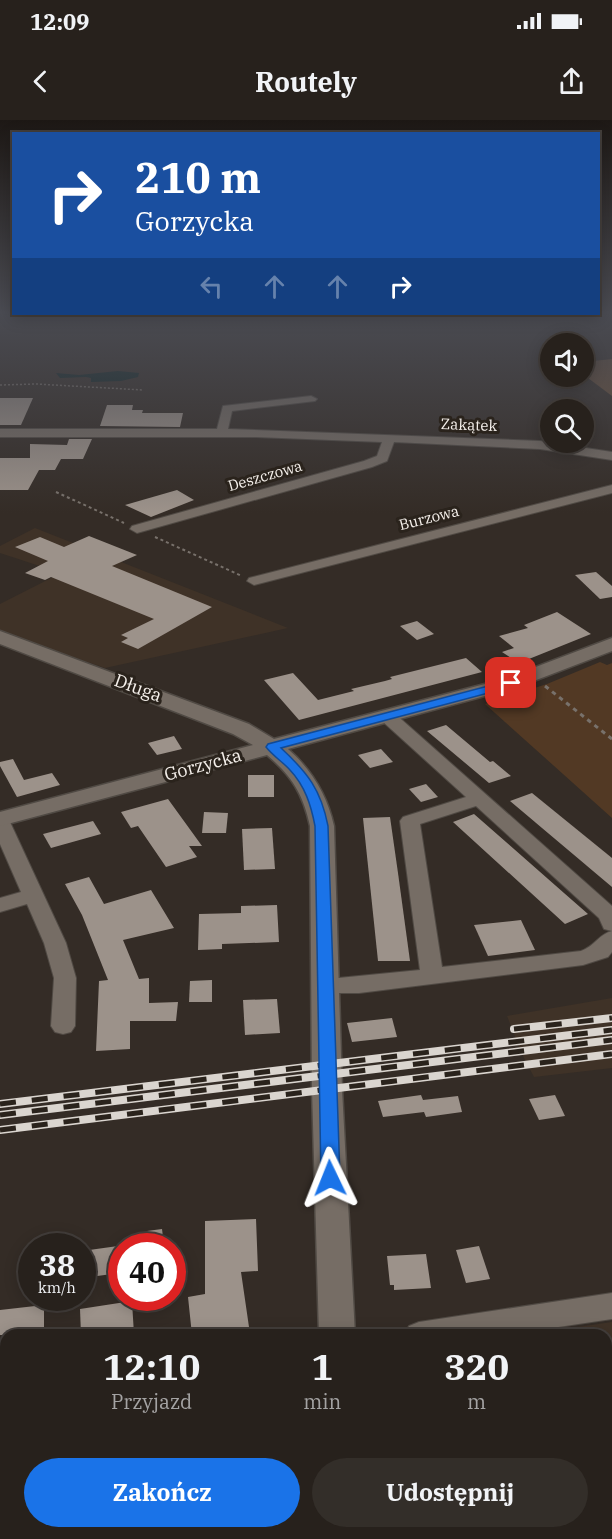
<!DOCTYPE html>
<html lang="pl">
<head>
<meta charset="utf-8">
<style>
	body { margin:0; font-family:"IBM Plex Serif",serif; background:#332e29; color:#f1f3f6; height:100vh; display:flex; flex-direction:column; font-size:22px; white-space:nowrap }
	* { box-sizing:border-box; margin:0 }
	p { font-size:20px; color:#a4a3a3 }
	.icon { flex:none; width:33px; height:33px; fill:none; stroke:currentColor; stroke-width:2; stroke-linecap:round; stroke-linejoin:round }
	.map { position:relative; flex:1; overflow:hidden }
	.sheet { position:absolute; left:0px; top:1209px; width:612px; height:210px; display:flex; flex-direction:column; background:#27211c; border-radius:18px 18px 0 0; box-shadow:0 3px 15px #0003,0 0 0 2px #433e3b }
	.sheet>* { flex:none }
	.guide { position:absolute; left:12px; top:12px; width:588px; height:183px; border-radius:0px; box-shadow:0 3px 15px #0003,0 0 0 2px #433e3b; background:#1a4fa0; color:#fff; overflow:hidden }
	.fabs { position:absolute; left:540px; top:213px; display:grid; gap:12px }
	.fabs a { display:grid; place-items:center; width:54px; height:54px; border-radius:50%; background:#27211c; box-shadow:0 3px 15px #0003,0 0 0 2px #433e3b; font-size:30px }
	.speed { position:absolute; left:18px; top:1113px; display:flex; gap:12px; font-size:30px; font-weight:700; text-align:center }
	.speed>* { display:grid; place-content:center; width:78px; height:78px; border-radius:50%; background:#27211c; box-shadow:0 3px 15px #0003,0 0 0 2px #433e3b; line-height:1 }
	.speed small { font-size:15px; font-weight:400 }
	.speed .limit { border:9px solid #d22; background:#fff; color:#111 }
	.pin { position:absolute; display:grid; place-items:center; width:51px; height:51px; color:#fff; margin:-26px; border-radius:12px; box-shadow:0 3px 9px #0006 }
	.me { position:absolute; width:66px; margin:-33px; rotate:358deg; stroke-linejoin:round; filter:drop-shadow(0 0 4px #0008) }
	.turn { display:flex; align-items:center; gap:21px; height:126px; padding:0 24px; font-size:27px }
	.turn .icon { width:78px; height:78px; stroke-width:2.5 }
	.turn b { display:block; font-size:42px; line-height:51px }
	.lanes { display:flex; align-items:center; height:57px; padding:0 24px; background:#0003; justify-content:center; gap:30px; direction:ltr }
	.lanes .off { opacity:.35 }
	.eta { display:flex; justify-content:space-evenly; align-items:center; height:102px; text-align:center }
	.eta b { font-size:36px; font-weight:800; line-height:42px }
	.cta { display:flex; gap:12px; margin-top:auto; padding:12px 24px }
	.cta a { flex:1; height:69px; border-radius:36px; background:#1a73e8; color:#fff; font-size:24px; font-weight:800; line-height:69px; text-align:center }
	.cta a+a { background:#332e29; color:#f1f3f6 }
	.status { display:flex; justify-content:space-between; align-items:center; height:42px; padding:0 30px; background:#27211c; direction:ltr }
	.status svg { height:16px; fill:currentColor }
	header { display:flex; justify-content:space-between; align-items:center; height:78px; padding:0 24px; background:#27211c; font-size:27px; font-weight:800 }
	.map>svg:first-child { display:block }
	.built { fill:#3f3227 }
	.green { fill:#523924 }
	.forest { fill:#6c5038 }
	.water { fill:#062021 }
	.building { fill:#9c928a }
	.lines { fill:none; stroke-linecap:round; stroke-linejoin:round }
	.minor-casing { stroke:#504a44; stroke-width:2 }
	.tertiary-casing { stroke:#504a44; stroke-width:3 }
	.path-far2 { stroke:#78716b; stroke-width:1.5; stroke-dasharray:2 2; stroke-linecap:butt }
	.path-far1 { stroke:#78716b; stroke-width:2; stroke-dasharray:3 3; stroke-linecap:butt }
	.path { stroke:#78716b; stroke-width:3; stroke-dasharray:4.5 4.5; stroke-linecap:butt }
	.minor { fill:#766d65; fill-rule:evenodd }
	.tertiary { fill:#766d65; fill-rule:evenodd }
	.rail-casing { stroke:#dad5cf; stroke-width:8 }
	.rail { stroke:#2a231c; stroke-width:5; stroke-dasharray:16; stroke-linecap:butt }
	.route { fill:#1a73e8; stroke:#114b97; stroke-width:1.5 }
	.labels { text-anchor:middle; stroke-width:6; stroke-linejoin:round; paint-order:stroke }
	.far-street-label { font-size:15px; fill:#f5f0eb; stroke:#2a231c }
	.street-label { font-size:18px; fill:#f5f0eb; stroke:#2a231c }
</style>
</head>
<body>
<div class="status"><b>12:09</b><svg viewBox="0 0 49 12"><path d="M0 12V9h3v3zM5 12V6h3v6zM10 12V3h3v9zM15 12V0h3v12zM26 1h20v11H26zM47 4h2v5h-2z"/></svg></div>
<header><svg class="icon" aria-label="back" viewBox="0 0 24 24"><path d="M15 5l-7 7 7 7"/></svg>Routely<svg class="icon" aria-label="share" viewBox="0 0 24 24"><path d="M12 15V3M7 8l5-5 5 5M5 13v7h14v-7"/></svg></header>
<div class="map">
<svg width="612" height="1419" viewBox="0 0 612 1419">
	<rect width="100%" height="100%" fill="#342c26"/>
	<!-- built -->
	<g class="built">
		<path d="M35 408 288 508 105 548 0 512V484L61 453 0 433V426Z"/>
		<path d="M612 878V948L534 957 522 934 507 896Z"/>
		<path d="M612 1202V1419H376V1413H606V1215H523Z"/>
	</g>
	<!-- green -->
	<path class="green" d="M600 542 607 545 612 543V698L485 584 547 564Z"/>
	<!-- forest -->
	<path class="forest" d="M612 239V276L584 255V242Z"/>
	<!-- water -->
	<path class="water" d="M118 251 139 253 138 257 121 261 91 262V258L86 257 60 258 56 253 79 255Z"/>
	<!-- building -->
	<g class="building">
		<path d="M0 278H33L21 305H0Z"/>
		<path d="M107 285H133L132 290H143L142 293H183L180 307 100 306Z"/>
		<path d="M69 319H92L83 339H61L55 350H39L28 370H0V338H30V324L67 325Z"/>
		<path d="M177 370 194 380 151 397 125 385Z"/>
		<path d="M89 416 137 435 112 446 212 487 138 529 121 522 128 518 121 515 154 499 51 457 45 460 25 453 48 441 15 427 40 417 64 427Z"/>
		<path d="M596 452 612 466V477L600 479 575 455Z"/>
		<path d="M557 492 591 514 519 543 502 532 514 528 499 516 528 508 524 505Z"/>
		<path d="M417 501 434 514 417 520 400 506Z"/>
		<path d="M466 538 482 552 299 600 264 560 293 553 318 580 354 571 351 569 385 561 392 559 390 557Z"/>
		<path d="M446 605 490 642 493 641 511 656 489 663 427 611Z"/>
		<path d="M174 616 182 629 157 635 148 623Z"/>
		<path d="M381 629 393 642 370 648 358 635Z"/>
		<path d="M13 639 24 660 52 653 60 665 17 677 0 646V642Z"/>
		<rect x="248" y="655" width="26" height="22"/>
		<path d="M426 664 438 677 421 682 409 669Z"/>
		<path d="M532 673 612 738V767L510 681Z"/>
		<path d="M168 679 202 726H189L197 737 166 747 138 706 131 708 121 692Z"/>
		<path d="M204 692 228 693 226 713H202Z"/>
		<path d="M474 694 564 773 588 794 565 804 453 702Z"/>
		<path d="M390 697 398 753 410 841H378L363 698Z"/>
		<path d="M93 701 101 714 51 728 43 714Z"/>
		<path d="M272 708 275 749 244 750 242 709Z"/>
		<path d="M89 757 104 784 151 770 174 808 123 820 139 859 149 858V883L178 882 176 901H130V929L96 931 99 861 108 860 82 795 65 764Z"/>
		<path d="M277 785 279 822 222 824V829L198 830 199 794 241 793V786Z"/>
		<path d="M521 800 535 830 488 836 474 805Z"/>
		<path d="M212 860V882H189L190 861Z"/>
		<path d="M277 879 280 913 245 915 243 880Z"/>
		<path d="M392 898 397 917 352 922 347 903Z"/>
		<path d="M421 975 423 980 458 976 462 992 426 997 424 992 383 997 378 981Z"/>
		<path d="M555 975 565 996 539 1000 529 979Z"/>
		<path d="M256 1099 258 1151 241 1152 249 1207 192 1215 188 1177 205 1174V1101Z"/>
		<path d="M162 1109 164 1126H148L147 1111Z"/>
		<path d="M118 1126 119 1153 83 1158 82 1131Z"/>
		<path d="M479 1126 490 1159 466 1163 456 1130Z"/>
		<path d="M426 1134 431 1168 394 1170V1165H390L387 1136Z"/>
		<path d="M132 1181 134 1215H81L80 1189Z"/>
		<path d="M44 1185V1215H0V1190Z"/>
	</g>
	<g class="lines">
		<!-- minor casing -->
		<g class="minor-casing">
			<g id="minor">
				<path d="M311 276 317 279 315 281 232 291 228 309 540 321 612 332V340L540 329 394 322 387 341 372 347 137 413 130 409 132 406 364 341 377 336 382 322 256 317H0V309H217L223 286Z"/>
				<path d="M612 365V373L254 465 247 461 249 458Z"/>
				<path d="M387 591 393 592 612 786V832L608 837 583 845 359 873H326L318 870 315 865 318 860 420 850 400 701 403 697 466 677 381 600 378 596 381 592ZM476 686 599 798 604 809 612 811C599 814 595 826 581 831L442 847 420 704Z"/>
				<path d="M0 696 7 698 10 702 66 823 76 858 75 906 71 912 63 914 55 912 51 906 54 858 44 823 27 784 0 792V778L21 772 0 724Z"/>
				<path d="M612 1173V1199L504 1215H404L409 1206 419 1202Z"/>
				<path d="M0 1264H6V1346L0 1348Z"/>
			</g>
		</g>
		<!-- tertiary casing -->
		<g class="tertiary-casing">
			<g id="tertiary">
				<path d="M0 511 249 604 274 619 504 559 612 518V531L518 567 288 629C312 650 327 675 334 706L342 969 355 1215H319L312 969 310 706C303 674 292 656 267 635L0 706V692L253 625 233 614 0 524Z"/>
				<path d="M328 1413H368L369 1419H329Z"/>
			</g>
		</g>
		<!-- path-far2 -->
		<path class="path-far2" d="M0 265 36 264 143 270"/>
		<!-- path-far1 -->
		<g class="path-far1">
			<path d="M56 372 124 403"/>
			<path d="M155 417 242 456"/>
		</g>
		<!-- path -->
		<path class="path" d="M545 566 612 619"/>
		<!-- minor -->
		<use href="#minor" class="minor"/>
		<!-- tertiary -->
		<use href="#tertiary" class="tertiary"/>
		<!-- rail casing -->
		<g class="rail-casing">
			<g id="rail">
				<path d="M514 909 612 898"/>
				<path d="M0 984 612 910"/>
				<path d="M0 995 612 920"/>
				<path d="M0 1010 612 934"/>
			</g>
		</g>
		<!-- rail -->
		<use href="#rail" class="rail"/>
	</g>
	<!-- sky -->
	<linearGradient id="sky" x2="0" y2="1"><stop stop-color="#1d1815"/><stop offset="0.49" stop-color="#4a4b52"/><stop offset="1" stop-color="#4a4b52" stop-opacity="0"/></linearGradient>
	<rect width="612" height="393" fill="url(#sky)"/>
	<!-- route -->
	<path class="route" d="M511 560 515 561V566L281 628C308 653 321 670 328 706L340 1058 337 1063 330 1065 324 1063 321 1058 315 706C311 685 305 666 290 650 283 642 273 636 266 627L268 624Z"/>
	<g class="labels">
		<!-- far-street labels -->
		<g class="far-street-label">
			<text transform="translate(469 305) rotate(2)" y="5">Zakątek</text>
			<text transform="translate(265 356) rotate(-16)" y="5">Deszczowa</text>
			<text transform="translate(429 398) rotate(-14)" y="5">Burzowa</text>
		</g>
		<!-- street labels -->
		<g class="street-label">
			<text transform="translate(138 568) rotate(20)" y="6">Długa</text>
			<text transform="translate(203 645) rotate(-15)" y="6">Gorzycka</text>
		</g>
	</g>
</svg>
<div class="fabs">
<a><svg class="icon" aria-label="sound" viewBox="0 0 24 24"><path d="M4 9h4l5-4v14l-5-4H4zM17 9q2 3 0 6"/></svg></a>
<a><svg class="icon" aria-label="search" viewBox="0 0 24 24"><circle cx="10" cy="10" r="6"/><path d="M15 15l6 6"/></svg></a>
</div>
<div class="speed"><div>38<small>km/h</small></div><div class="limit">40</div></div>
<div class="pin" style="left:511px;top:563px;background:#d93025"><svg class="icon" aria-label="arrive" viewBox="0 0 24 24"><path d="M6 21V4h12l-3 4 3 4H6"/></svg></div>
<svg class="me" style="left:330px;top:1058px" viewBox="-20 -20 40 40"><path d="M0-17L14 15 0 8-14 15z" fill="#1a73e8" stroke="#fff" stroke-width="4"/></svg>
<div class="guide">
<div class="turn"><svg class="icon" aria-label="right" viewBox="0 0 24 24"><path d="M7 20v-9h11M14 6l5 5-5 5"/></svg><div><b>210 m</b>Gorzycka</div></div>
<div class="lanes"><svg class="icon off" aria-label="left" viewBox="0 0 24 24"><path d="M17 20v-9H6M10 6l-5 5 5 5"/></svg><svg class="icon off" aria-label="ahead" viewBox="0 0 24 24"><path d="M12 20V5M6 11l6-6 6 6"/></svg><svg class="icon off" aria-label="ahead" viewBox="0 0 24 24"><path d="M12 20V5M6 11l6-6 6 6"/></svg><svg class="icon" aria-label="right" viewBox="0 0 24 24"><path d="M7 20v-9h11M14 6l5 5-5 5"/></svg></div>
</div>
<section class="sheet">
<div class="eta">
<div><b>12:10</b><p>Przyjazd</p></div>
<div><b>1</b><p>min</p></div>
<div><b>320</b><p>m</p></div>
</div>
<div class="cta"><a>Zakończ</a><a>Udostępnij</a></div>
</section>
</div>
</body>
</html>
